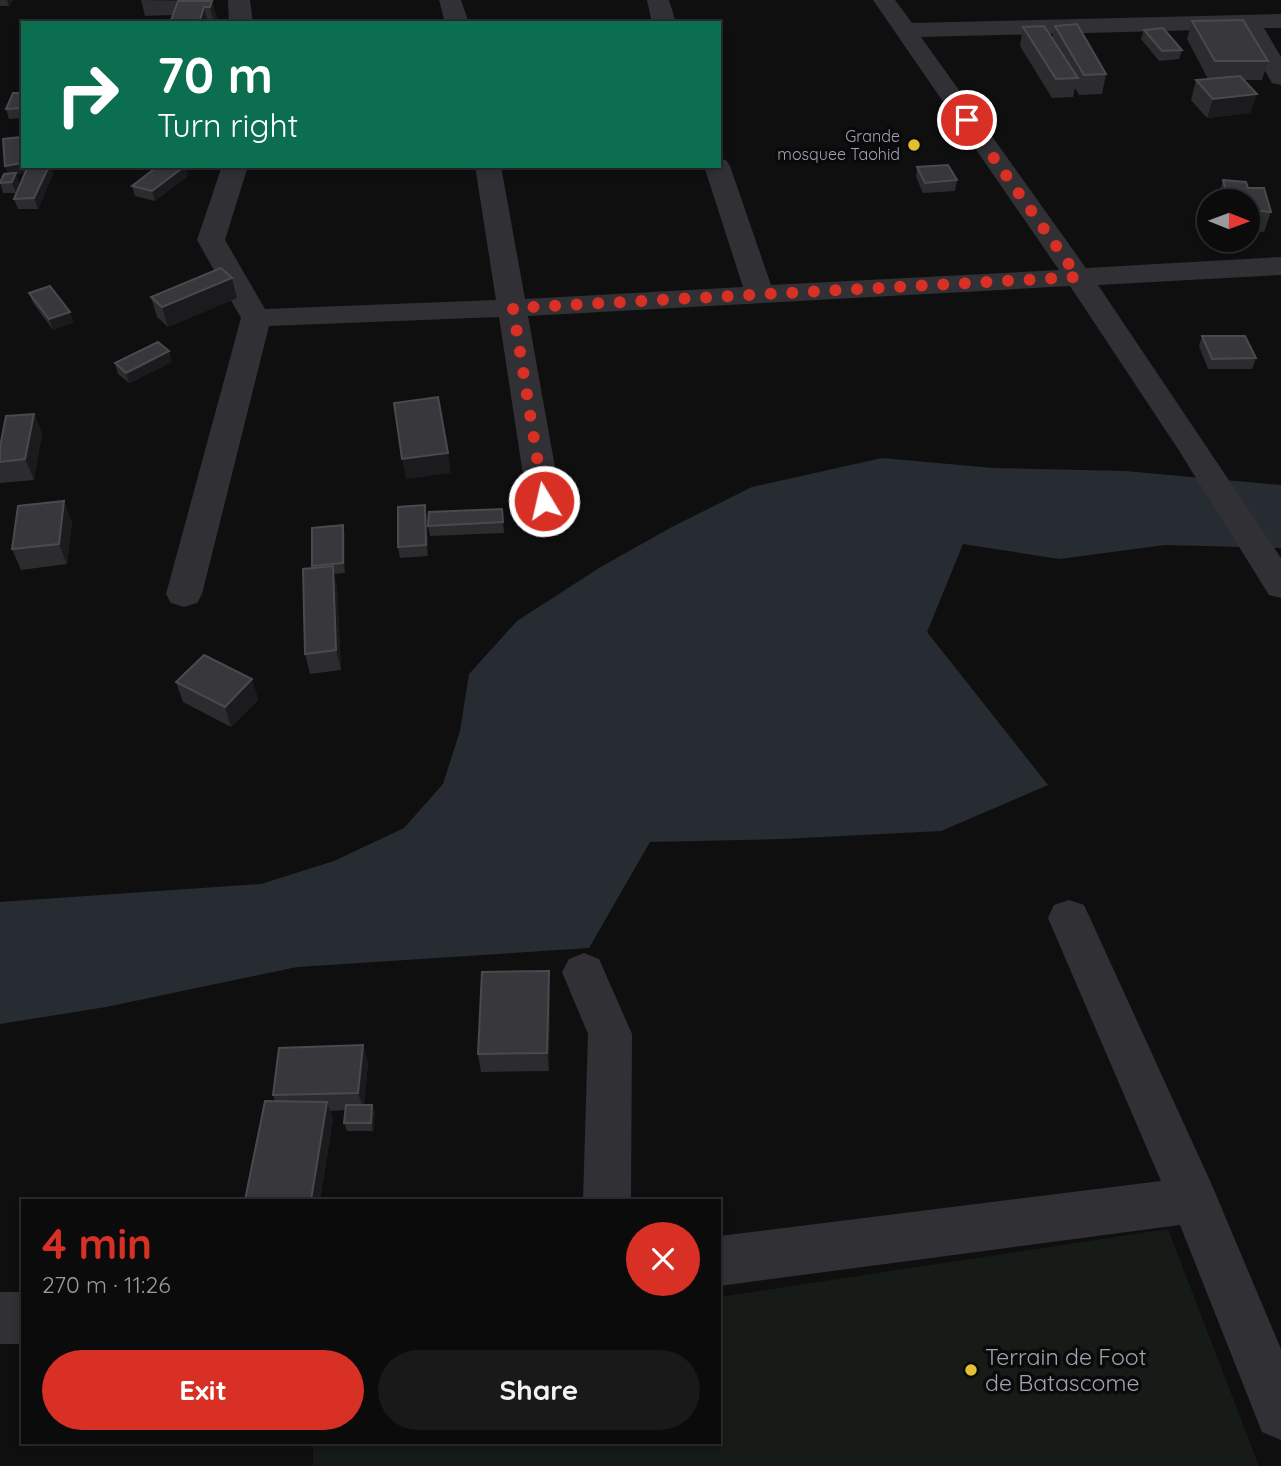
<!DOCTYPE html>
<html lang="en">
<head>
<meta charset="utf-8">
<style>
	body { margin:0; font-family:Quicksand,sans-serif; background:#19191a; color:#f1f3f6; height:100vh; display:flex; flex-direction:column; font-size:26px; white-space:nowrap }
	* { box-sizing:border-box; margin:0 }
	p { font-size:23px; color:#9a9b9d }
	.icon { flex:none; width:38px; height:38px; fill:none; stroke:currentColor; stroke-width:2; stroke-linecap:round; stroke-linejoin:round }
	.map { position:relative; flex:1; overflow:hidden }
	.side { position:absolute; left:21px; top:1199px; width:700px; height:245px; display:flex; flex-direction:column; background:#0b0b0c; border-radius:0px; box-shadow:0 4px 10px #0003,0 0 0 2px #2b2b2d }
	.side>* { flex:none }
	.banner { position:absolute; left:21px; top:21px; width:700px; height:147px; border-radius:0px; box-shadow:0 4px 10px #0003,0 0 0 2px #2b2b2d; background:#0b6e4f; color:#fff; overflow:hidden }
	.needle { width:46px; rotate:91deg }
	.buttons { position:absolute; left:1197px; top:189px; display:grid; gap:14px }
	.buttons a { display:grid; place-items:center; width:63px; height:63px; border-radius:50%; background:#0b0b0c; box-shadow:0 4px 10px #0003,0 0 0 2px #2b2b2d; font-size:35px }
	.pin { position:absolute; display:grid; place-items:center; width:60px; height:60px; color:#fff; margin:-30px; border:4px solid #fff; border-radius:50%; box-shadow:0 2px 7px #0007 }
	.me { position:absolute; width:77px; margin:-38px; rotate:351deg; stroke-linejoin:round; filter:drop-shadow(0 0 5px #0008) }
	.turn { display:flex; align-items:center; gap:24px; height:147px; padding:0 21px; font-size:32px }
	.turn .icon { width:91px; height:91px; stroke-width:2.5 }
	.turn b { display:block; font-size:49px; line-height:60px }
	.round { display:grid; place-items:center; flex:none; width:74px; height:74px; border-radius:37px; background:#19191a }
	.head { display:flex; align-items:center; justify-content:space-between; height:119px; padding:0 21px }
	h1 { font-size:42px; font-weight:800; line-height:52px; color:#d93025 }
	.action { display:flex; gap:14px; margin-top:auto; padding:14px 21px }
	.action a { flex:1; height:80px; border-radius:42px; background:#d93025; color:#fff; font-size:28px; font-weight:800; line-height:80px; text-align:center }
	.action a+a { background:#19191a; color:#f1f3f6 }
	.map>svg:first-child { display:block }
	.green { fill:#161b17 }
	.water { fill:#272c33 }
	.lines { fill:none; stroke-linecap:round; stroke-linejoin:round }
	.street { fill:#313135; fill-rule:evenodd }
	.wall { fill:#2c2b2e }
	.shaded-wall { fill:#1b1a1c }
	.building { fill:#38383c; stroke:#49494e; stroke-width:2 }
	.route { stroke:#d93025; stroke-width:12; stroke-dasharray:0 21.6 }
	.poi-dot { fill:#e5bf33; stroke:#0a0a0b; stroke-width:2.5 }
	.labels { text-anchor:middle; stroke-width:7; stroke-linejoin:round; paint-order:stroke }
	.far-poi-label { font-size:16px; fill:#a1a4b0; stroke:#0a0a0b; text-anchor:end }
	.near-poi-label { font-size:23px; fill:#a1a4b0; stroke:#0a0a0b; text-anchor:start }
</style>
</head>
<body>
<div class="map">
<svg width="1281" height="1466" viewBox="0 0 1281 1466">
	<rect width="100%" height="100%" fill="#0f0f10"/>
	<!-- green -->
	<path class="green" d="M1168 1229 1259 1466H313V1442H719V1297Z"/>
	<!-- water -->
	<path class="water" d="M882 458 993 468 1125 471 1281 485V548L1165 545 1059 559 963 544 927 632 1048 785 941 831 782 839 650 842 589 948 297 967 106 1007 0 1024V902L261 884 334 861 404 828 443 784 460 731 469 674 517 621 599 568 670 528 752 487Z"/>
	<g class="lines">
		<!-- street -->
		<g class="street">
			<path d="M228 0H250L253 23H229Z"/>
			<path d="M439 0H461L469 23H445Z"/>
			<path d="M647 0H669L676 23H652Z"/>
			<path d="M873 0H895L912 23 1281 14V28H1264L1281 57V85L1272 83 1241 29 921 37 1086 268 1281 257V275L1098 285 1281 558V598L1269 595 1178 449 1070 286 528 316 561 501 556 509 544 512 532 509 527 501 499 317 269 326 202 594 197 603 184 607 171 603 166 594 241 318 197 240 222 166H248L225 240 265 309 496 300 475 166H501L525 299 743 287 704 166H719V159L726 160 730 166 771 285 1059 270Z"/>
			<path d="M1069 900 1084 905 1090 918 1211 1183 1281 1349V1440L1262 1432 1180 1225 719 1286V1236L1161 1181 1048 918 1054 905Z"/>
			<path d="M584 953 599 959 632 1034 631 1200H583L588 1034 562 972 569 959Z"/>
			<rect x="0" y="1292" width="23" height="52"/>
		</g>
	</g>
	<!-- wall -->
	<g class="wall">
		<path d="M0 0H13L9 6H0Z"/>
		<path d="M141 0 212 1 217 19 215 23H170L173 15 145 16Z"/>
		<path d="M1192 21 1268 61 1262 80H1244L1257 94 1250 113 1207 118 1191 100 1196 80 1208 79 1187 39Z"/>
		<path d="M1055 26 1106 74 1102 94 1079 95 1075 88 1073 97 1052 98 1020 46 1023 27 1052 38Z"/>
		<path d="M1144 30 1182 50 1179 59 1159 61 1141 39Z"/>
		<path d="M23 93V118L9 119 6 109Z"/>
		<path d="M5 166H26L27 170 28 166H50L53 174 38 209H18L14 199 25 173 16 174 19 183 16 193H3L0 182 8 173Z"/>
		<path d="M917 167 957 180 955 191 923 193 916 177Z"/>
		<path d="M188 176 155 201 135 196 132 186Z"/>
		<path d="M1223 180 1248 188 1271 212 1264 232 1248 231V201H1217Z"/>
		<path d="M29 293 74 322 53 330 33 303Z"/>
		<path d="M151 297 237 298 168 327 157 317Z"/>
		<path d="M1202 336 1256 358 1252 369H1208L1199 346Z"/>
		<path d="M172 362 129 383 118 374 115 363Z"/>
		<path d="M34 414 42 434 34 480 0 483V447Z"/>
		<path d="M502 509 504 533 430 536 428 526Z"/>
		<path d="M427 516 428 556 400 558 398 547Z"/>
		<path d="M72 522 67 564 21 570 12 549Z"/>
		<path d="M343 525 345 536V573L334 574 337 586 341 670 310 674 305 654 312 566Z"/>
		<path d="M252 679 258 700 231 727 183 702 176 682Z"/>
		<path d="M550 990 549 1071 481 1072 478 1054Z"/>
		<path d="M363 1045 368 1063 364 1105H372L375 1113 373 1131H347L344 1123 345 1110 330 1111 333 1119 320 1200H245L275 1101 273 1095Z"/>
	</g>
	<!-- shaded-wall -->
	<g class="shaded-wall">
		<path d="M7 0H13L9 6Z"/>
		<path d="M212 1 217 19 215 23H214L210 7Z"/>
		<path d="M204 7 208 23H199Z"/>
		<path d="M1257 94 1250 113 1207 118 1213 99Z"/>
		<path d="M23 163V166H26L27 173 16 174 19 183 16 193 5 166Z"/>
		<path d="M49 166H50L53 174 38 209 34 198Z"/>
		<path d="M186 166 188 176 155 201 152 191Z"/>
		<path d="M232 278 237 298 168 327 162 307Z"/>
		<path d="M70 312 74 322 53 330 49 319Z"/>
		<path d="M169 351 172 362 129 383 126 373Z"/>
		<path d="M34 414 42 434 34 480 25 459Z"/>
		<path d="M448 453 451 473 406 479 402 459Z"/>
		<path d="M64 501 72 522 67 564 59 544Z"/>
		<path d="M425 505 427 516 428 556 426 545Z"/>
		<path d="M343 525 345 536V573L343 563Z"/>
		<path d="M333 566 337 586 341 670 336 650Z"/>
		<path d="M252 679 258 700 231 727 225 707Z"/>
		<path d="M549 971 550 990 549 1071 547 1053Z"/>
		<path d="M363 1045 368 1063 364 1110 358 1093Z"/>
		<path d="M327 1102 333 1119 320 1200H311Z"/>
		<path d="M372 1105 375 1113 373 1131 371 1123Z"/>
	</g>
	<!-- building -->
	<g class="building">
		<path d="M178 1H212L210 7H204L199 23H170Z"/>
		<path d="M1243 20 1268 61H1215L1192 21Z"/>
		<path d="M1077 24 1106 74 1084 75 1055 26Z"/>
		<path d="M1044 26 1078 78 1056 79 1023 27Z"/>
		<path d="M1163 28 1182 50 1162 51 1144 30Z"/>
		<path d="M1240 76 1257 94 1213 99 1196 80Z"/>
		<path d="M13 93H23V108L6 109Z"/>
		<path d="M20 137 23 163 5 166 3 139Z"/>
		<path d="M948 165 957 180 925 183 917 167Z"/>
		<path d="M28 166H49L34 198 14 199Z"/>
		<path d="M158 166H185L152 191 132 186Z"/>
		<path d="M16 173 12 182 0 183 4 174Z"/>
		<path d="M1223 180 1246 182 1248 188H1264L1271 212 1248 210V201H1229Z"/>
		<path d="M221 268 232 278 162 307 151 297Z"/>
		<path d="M50 286 70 312 49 319 29 293Z"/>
		<path d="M1202 336H1245L1256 358 1212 359Z"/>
		<path d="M158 342 169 351 126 373 115 363Z"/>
		<path d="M438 397 448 453 402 459 394 403Z"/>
		<path d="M34 414 25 459 0 462V447L6 416Z"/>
		<path d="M64 501 59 544 12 549 18 506Z"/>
		<path d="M425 505 426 545 398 547V507Z"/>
		<path d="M502 509 503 522 428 526 429 512Z"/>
		<path d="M343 525V563L312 566V528Z"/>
		<path d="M333 566 336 650 305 654 303 569Z"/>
		<path d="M204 655 252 679 225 707 176 682Z"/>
		<path d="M549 971 547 1053 478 1054 482 972Z"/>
		<path d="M363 1045 358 1093 273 1095 279 1048Z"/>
		<path d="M265 1101 327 1102 311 1200H245Z"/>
		<path d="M346 1105H372L371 1123H344Z"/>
	</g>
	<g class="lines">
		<!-- route -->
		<path class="route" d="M544 501 513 308 1078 277 967 120"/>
	</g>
	<!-- markers -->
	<g class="poi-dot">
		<circle cx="914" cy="145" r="7"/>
		<circle cx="971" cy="1370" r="7"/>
	</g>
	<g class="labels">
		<!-- far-poi labels -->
		<g class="far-poi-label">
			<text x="900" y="142">Grande<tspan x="900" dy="18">mosquee Taohid</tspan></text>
		</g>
		<!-- near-poi labels -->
		<g class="near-poi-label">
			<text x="985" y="1365">Terrain de Foot<tspan x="985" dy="26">de Batascome</tspan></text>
		</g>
	</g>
</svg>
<div class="buttons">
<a><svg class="needle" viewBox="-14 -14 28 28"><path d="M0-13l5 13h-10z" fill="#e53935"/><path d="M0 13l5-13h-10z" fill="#9a9b9d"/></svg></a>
</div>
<div class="pin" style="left:967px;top:120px;background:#d93025"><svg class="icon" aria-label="arrive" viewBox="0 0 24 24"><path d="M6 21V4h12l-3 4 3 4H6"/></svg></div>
<svg class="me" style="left:544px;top:501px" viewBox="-20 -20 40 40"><circle r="17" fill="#d93025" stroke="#fff" stroke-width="3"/><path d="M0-11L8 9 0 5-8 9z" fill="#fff"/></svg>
<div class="banner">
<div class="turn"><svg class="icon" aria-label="right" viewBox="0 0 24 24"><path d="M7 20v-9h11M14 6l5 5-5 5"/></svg><div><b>70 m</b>Turn right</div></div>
</div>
<section class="side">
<div class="head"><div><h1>4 min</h1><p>270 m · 11:26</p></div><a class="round" style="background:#d93025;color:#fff"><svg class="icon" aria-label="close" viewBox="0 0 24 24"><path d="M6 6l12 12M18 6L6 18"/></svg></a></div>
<div class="action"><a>Exit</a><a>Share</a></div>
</section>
</div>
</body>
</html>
